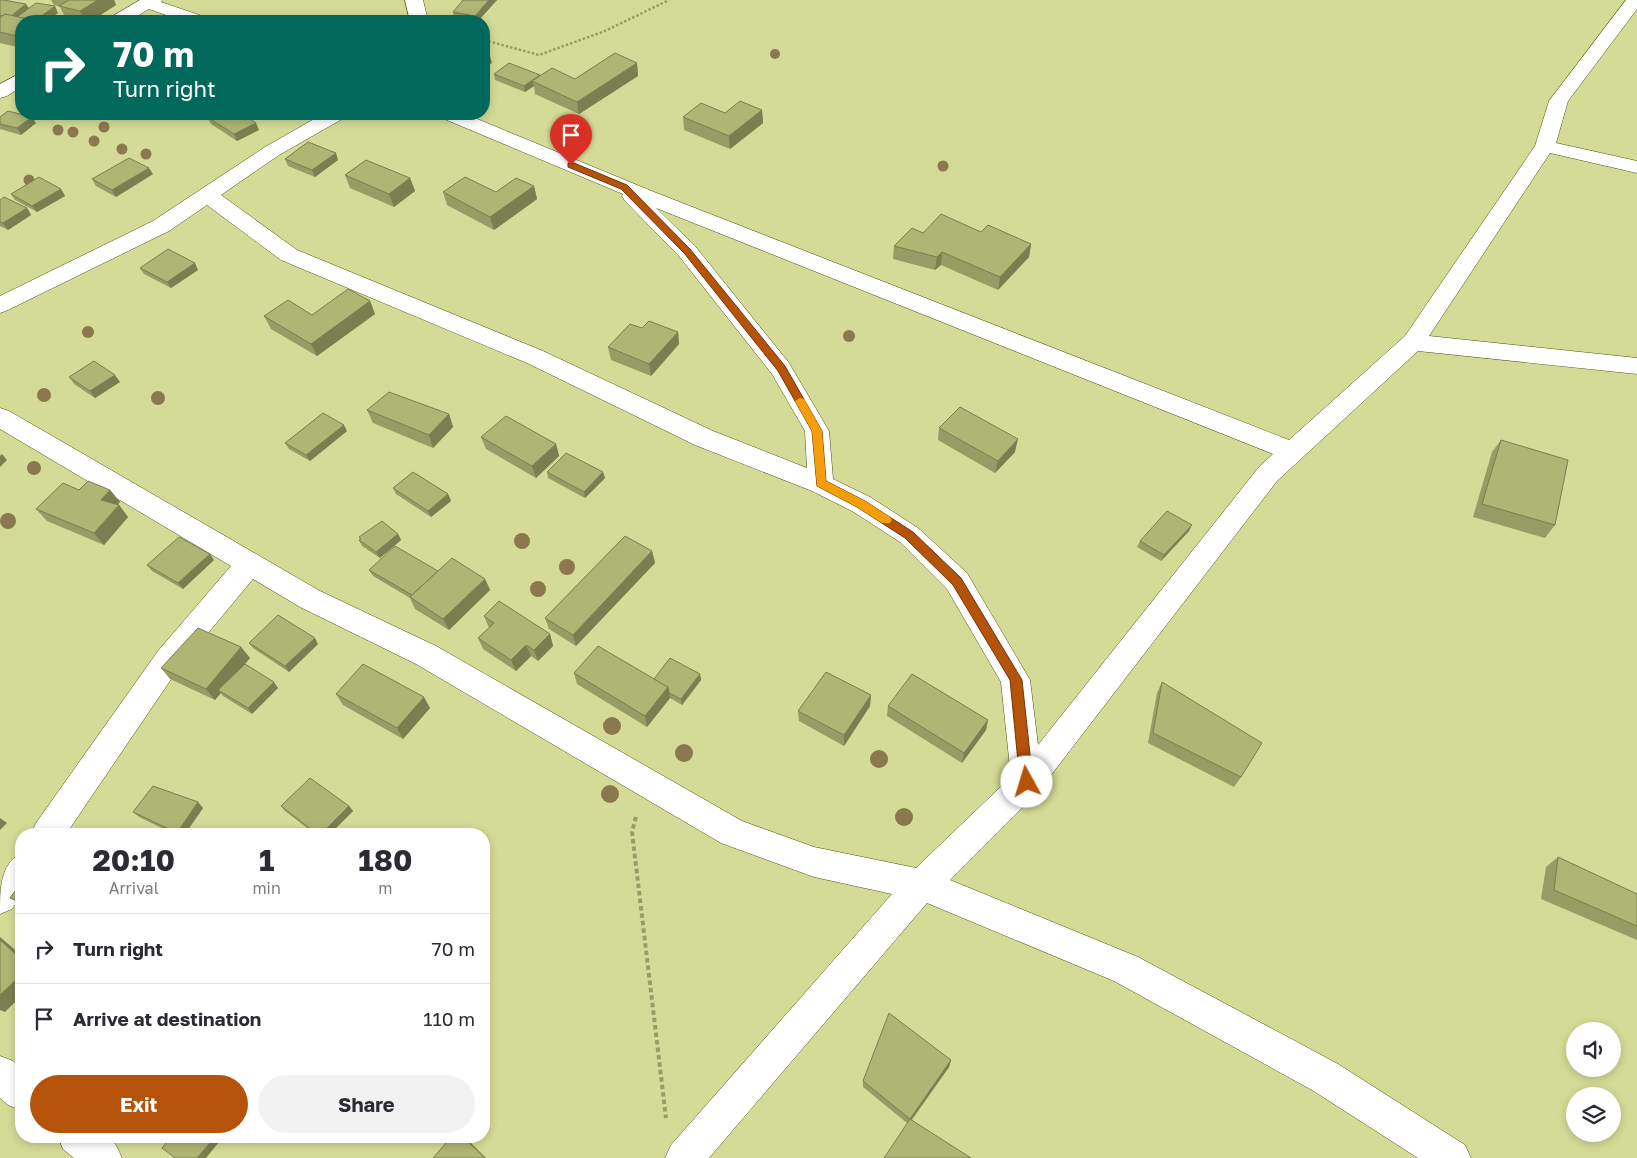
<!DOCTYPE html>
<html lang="en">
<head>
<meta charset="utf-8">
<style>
	body { margin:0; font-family:"Golos Text",sans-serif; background:#f2f2f3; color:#2b2b33; height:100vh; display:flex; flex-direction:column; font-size:19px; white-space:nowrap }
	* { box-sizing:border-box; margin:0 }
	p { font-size:16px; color:#7c7c81 }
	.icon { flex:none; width:28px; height:28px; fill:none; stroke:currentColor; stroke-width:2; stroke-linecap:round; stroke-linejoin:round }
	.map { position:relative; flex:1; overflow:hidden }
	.panel { position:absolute; left:15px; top:828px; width:475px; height:315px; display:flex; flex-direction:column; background:#fff; border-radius:20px; box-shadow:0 2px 8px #0003 }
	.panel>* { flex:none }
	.top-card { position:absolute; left:15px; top:15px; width:475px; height:105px; border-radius:20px; box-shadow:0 2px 8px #0003; background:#00695c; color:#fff; overflow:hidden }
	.buttons { position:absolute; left:1566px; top:1022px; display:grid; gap:10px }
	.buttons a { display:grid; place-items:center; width:55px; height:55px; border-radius:50%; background:#fff; box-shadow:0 2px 8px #0003; font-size:25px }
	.pin { position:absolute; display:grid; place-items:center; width:42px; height:42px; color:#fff; margin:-51px -21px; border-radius:50% 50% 50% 0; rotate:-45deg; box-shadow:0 0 5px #0007 }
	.pin .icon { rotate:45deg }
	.me { position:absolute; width:55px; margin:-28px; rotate:354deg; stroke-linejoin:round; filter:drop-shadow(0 0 4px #0008) }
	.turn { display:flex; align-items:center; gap:18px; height:105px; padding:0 15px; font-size:22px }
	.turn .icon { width:65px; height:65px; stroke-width:2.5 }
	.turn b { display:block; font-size:35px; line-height:42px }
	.eta { display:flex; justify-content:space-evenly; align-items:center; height:85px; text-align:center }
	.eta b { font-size:30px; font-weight:700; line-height:35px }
	.cta { display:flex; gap:10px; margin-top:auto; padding:10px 15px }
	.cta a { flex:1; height:58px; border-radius:30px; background:#b45309; color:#fff; font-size:20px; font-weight:700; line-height:58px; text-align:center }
	.cta a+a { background:#f2f2f3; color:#2b2b33 }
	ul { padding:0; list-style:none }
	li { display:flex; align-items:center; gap:15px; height:70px; padding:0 15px; border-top:1px solid #e1e1e2 }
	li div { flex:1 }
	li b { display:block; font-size:19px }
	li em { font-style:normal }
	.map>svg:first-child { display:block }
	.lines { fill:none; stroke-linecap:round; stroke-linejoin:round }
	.street-casing { stroke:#50540f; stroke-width:1 }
	.path-far1 { stroke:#989d66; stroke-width:2.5; stroke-dasharray:2.5 2; stroke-linecap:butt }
	.path { stroke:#989d66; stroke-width:4; stroke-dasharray:4.5 3; stroke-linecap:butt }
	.street { fill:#fff; fill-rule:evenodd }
	.tree { fill:#8a794c }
	.wall { fill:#969c63 }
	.shaded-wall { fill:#7a7f50 }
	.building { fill:#afb573; stroke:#7a7f50 }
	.route { fill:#b45309; stroke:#753606 }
	.slow { fill:#f59e0b }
</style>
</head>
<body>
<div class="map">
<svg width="1637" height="1158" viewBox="0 0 1637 1158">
	<rect width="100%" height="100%" fill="#d4db97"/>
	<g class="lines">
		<!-- street casing -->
		<g class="street-casing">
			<g id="street">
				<path d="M140 0H162L161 2 205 17 208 21H183L149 9 129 21H108L111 17Z"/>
				<path d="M405 0H423L428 21H410Z"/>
				<path d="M1626 0H1637V9L1568 101 1556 143 1637 161V173L1550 153 1429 336 1637 358V374L1418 351 1277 481 1038 792 950 880 1138 957 1338 1064 1465 1145 1471 1158H1418L1312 1090 1114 981 927 903 709 1158H665L671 1145 892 894 814 877 721 843 416 664 300 607 253 579 178 669 66 834H31L36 823 158 651 231 566 0 429V408L9 411 320 591 436 646 742 821 814 847 916 868 1011 777 1001 682 947 589 900 542 852 511 812 491 695 445 527 363 281 260 207 205 169 231 8 310 0 313V296L153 221 265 147 323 114H347L344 118 279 155 221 195 297 250 543 351 713 431 807 468 805 431 772 374 679 256 625 201 622 196 623 194 442 118 439 114H465L654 192 1289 440 1405 336 1535 146 1549 101ZM656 208 1273 454 1259 467 1038 745 1030 680 967 573 918 528 870 497 833 479 829 431 789 363 695 246Z"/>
				<path d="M21 73V87L7 96 0 98V84Z"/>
				<path d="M21 853V896L12 909 0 914C0 888 0 865 21 853Z"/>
				<path d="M0 1056 13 1061 21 1068V1110L8 1105 0 1098Z"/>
				<path d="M58 1136H106L116 1145 122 1158H74L63 1149Z"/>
			</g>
		</g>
		<!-- path-far1 -->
		<path class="path-far1" d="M484 40 539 55 605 31 669 0"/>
		<!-- path -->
		<path class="path" d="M636 817 632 832 666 1118"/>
		<!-- street -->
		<use href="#street" class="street"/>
	</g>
	<!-- trees -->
	<g class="tree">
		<circle cx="775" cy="54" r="5"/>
		<circle cx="104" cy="127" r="5.5"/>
		<circle cx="58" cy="130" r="5.5"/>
		<circle cx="73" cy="132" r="5.5"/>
		<circle cx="94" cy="141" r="5.5"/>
		<circle cx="122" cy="149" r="5.5"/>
		<circle cx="146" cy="154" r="5.5"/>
		<circle cx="943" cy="166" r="5.5"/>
		<circle cx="29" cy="180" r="5.5"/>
		<circle cx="88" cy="332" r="6"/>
		<circle cx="849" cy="336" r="6"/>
		<circle cx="44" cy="395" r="7"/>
		<circle cx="158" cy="398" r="7"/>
		<circle cx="34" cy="468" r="7"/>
		<circle cx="8" cy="521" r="8"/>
		<circle cx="522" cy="541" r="8"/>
		<circle cx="567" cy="567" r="8"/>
		<circle cx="538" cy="589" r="8"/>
		<circle cx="612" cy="726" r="9"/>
		<circle cx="684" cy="753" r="9"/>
		<circle cx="879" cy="759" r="9"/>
		<circle cx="610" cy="794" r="9"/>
		<circle cx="904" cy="817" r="9"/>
	</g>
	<!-- wall -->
	<g class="wall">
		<path d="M0 0 26 4 29 8 58 13 47 21H21V48L0 43Z"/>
		<path d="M51 0H114L116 5 91 21H76L66 19 60 7 54 5Z"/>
		<path d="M497 0 478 21H472L454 18 453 12Z"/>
		<path d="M637 63 638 76 579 114 535 94 534 86 525 92 495 80 494 74 575 79Z"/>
		<path d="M762 110 763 123 730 149 684 130 683 117Z"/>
		<path d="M138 114H155L150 117Z"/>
		<path d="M0 117 36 123 21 135 0 129Z"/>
		<path d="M207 117 259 130 237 141 211 124Z"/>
		<path d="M285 159 338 160 315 177 288 166Z"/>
		<path d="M153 174 116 197 96 186 92 179Z"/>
		<path d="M345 175 410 178 415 191 394 207 350 188Z"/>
		<path d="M534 186 537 199 494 230 447 205 443 192H496Z"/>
		<path d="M61 189 65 196 37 212 15 200 11 194Z"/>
		<path d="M0 200 27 208 31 215 8 230 0 226Z"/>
		<path d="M981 232 1031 244 1029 257 998 290 941 265 935 270 893 259 894 246 923 233Z"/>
		<path d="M140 268 198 270 171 288 144 274Z"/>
		<path d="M370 301 375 314 317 356 271 329 264 316 312 315Z"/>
		<path d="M642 328 678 332 679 344 651 376 611 360 608 347Z"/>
		<path d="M69 377 120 382 95 398 74 384Z"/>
		<path d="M367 410 449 414 453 427 433 448 373 423Z"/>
		<path d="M939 428 1015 452 995 473 938 440Z"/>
		<path d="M347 431 310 461 289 449 285 443Z"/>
		<path d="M481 437 556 444 559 456 536 478 486 449Z"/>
		<path d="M1501 440 1555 525 1545 538 1473 517 1492 452Z"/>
		<path d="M547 472H603L605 478 585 498 548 478Z"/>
		<path d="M393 488 448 494 451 501 431 517 396 494Z"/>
		<path d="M79 490H110L120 502 117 505H119L128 517 104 545 47 521 36 509Z"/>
		<path d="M1189 531 1161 561 1137 547 1140 541Z"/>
		<path d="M398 534 401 540 380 558 362 546 359 540 360 539 359 537Z"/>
		<path d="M652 551 655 563 576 646 549 629 545 618Z"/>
		<path d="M210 554 214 560 183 589 152 571 147 565Z"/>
		<path d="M369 570 438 571 485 579 490 590 449 630 415 609 410 598 373 576Z"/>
		<path d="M484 616 550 634 553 646 538 661 531 656 516 671 483 649 478 638 489 628Z"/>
		<path d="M249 643 318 644 289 672 253 648Z"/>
		<path d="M241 647 250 658 245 664 278 688 252 714 223 696 221 693 215 700 170 679 161 668Z"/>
		<path d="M574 673 654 679 700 674 701 680 682 705 670 698 647 727 577 684Z"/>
		<path d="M1162 682 1241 777 1234 787 1148 743 1157 693Z"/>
		<path d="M336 694 430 708 403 739 343 705Z"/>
		<path d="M871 695 870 706 844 746 799 721 798 711Z"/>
		<path d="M888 706 988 720 986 730 962 763 887 716Z"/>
		<path d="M281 806H349L353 811 330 834H315L285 811Z"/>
		<path d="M203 808 185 834H174L139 817 133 812Z"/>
		<path d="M1558 857 1637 894V940L1541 899 1546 867Z"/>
		<path d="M21 883V904L10 898Z"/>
		<path d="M951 1060 949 1067 912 1120 907 1123 863 1087V1081Z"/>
	</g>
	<!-- shaded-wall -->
	<g class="shaded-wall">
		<path d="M98 0H114L116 5 91 21H85L80 11Z"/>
		<path d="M489 0H497L478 21H477L475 16Z"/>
		<path d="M26 4 30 10 19 19 10 17Z"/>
		<path d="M55 6 58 13 47 21H34Z"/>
		<path d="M490 56 492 63 484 68V61Z"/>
		<path d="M637 63 638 76 579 114 577 102Z"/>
		<path d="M540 75 541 81H532L534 86 525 92 524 86Z"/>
		<path d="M762 110 763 123 730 149 729 136Z"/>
		<path d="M149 114H155L150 117Z"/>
		<path d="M32 117 36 123 21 135 17 128Z"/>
		<path d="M256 123 259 130 237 141 234 134Z"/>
		<path d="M336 153 338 160 315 177 312 170Z"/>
		<path d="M149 168 153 174 116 197 112 190Z"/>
		<path d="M410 178 415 191 394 207 389 194Z"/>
		<path d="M534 186 537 199 494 230 490 217Z"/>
		<path d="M61 189 65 196 37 212 32 206Z"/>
		<path d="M27 208 31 215 8 230 3 223Z"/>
		<path d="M1031 244 1029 257 998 290 1000 277Z"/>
		<path d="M942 252 941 265 935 270 937 257Z"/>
		<path d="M195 263 198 270 171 288 167 282Z"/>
		<path d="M370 301 375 314 317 356 311 344Z"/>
		<path d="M678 332 679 344 651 376 649 364Z"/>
		<path d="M115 375 120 382 95 398 90 391Z"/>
		<path d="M449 414 453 427 433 448 429 435Z"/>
		<path d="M344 425 347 431 310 461 306 455Z"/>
		<path d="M1018 439 1015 452 995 473 998 461Z"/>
		<path d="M556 444 559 456 536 478 532 466Z"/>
		<path d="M2 454 7 460 0 467V456Z"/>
		<path d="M603 472 605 478 585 498 584 492Z"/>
		<path d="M110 490 120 502 110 512 101 500Z"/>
		<path d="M448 494 451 501 431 517 428 511Z"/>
		<path d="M119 505 128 517 104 545 94 533Z"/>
		<path d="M1192 525 1189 531 1161 561 1164 555Z"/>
		<path d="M398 534 401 540 380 558 376 552Z"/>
		<path d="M652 551 655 563 576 646 573 635Z"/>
		<path d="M210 554 214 560 183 589 178 583Z"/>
		<path d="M485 579 490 590 449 630 443 619Z"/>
		<path d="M550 634 553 646 538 661 534 650Z"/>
		<path d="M315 638 318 644 289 672 285 666Z"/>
		<path d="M526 645 531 656 516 671 511 660Z"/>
		<path d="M241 647 250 658 221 692 218 690 221 693 215 700 206 689Z"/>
		<path d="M700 674 701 680 682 705 681 699Z"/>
		<path d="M274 682 278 688 252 714 248 708Z"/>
		<path d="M668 687 670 698 647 727 645 716Z"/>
		<path d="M871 695 870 706 844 746V735Z"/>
		<path d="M424 697 430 708 403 739 397 728Z"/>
		<path d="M988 720 986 730 962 763 964 753Z"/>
		<path d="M198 802 203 808 185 834H178L177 833Z"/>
		<path d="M349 806 353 811 330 834H321Z"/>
		<path d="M0 818 7 823 0 830Z"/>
		<path d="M0 937 21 955V959L0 940Z"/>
		<path d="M21 975V996L5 1012 0 1010V995Z"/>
		<path d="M951 1060 949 1067 908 1124 910 1119Z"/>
		<path d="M216 1136H224L206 1158H197Z"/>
		<path d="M462 1136H464L486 1158H485Z"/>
	</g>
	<!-- building -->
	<g class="building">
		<path d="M0 0H3L26 4 11 16 5 14 3 16 0 15Z"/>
		<path d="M69 0H98L80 11 59 6Z"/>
		<path d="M463 0H489L475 16 453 12Z"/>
		<path d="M36 3 55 6 35 21 17 17Z"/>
		<path d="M5 14 37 21H21V37L0 32V18Z"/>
		<path d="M615 53 637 63 577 102 532 81 552 68 575 79Z"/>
		<path d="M484 54 490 56 484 61Z"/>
		<path d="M509 63 540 75 524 86 494 74Z"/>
		<path d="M740 101 762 110 729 136 683 117 701 103 725 113Z"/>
		<path d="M8 111 32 117 17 128 0 124V117Z"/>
		<path d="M214 114H242L256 123 234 134 207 117Z"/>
		<path d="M308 142 336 153 312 170 285 159Z"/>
		<path d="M129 158 149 168 112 190 92 179Z"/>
		<path d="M366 160 410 178 389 194 345 175Z"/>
		<path d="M39 177 61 189 32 206 11 194Z"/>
		<path d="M465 177 496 192 516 178 534 186 490 217 443 192Z"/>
		<path d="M4 197 27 208 3 223 0 222V200Z"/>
		<path d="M941 214 981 232 988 225 1031 244 1000 277 942 252 937 257 894 246 912 228 923 233Z"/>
		<path d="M168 249 195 263 167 282 140 268Z"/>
		<path d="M348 289 370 301 311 344 264 316 288 300 312 315Z"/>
		<path d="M649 321 678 332 649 364 608 347 630 324 642 328Z"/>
		<path d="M94 361 115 375 90 391 69 377Z"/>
		<path d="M389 392 449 414 429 435 367 410Z"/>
		<path d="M960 407 1018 439 998 461 939 428Z"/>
		<path d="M323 413 344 425 306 455 285 443Z"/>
		<path d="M506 416 556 444 532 466 481 437Z"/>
		<path d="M1501 440 1568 460 1555 525 1482 504Z"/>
		<path d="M566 453 603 472 584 492 547 472Z"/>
		<path d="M413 472 448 494 428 511 393 488Z"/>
		<path d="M88 481 110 490 101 500 119 505 94 533 36 509 63 483 79 490Z"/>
		<path d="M1167 511 1192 525 1164 555 1140 541Z"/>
		<path d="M382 521 398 534 376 552 359 540 361 539 359 537Z"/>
		<path d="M625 536 652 551 573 635 545 618Z"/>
		<path d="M179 537 210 554 178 583 147 565Z"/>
		<path d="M395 546 438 571 412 595 369 570Z"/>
		<path d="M452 558 485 579 443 619 410 597Z"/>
		<path d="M499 601 550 634 534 650 526 645 511 660 478 638 494 623 484 616Z"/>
		<path d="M278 615 315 638 285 666 249 643Z"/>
		<path d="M198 628 241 647 206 689 161 668Z"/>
		<path d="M598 646 668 687 645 716 574 673Z"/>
		<path d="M670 658 700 674 681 699 669 693 668 687 654 679Z"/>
		<path d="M245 664 274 682 248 708 218 690Z"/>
		<path d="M363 664 424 697 397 728 336 694Z"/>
		<path d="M826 672 871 695 844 735 798 711Z"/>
		<path d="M912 674 988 720 964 753 888 706Z"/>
		<path d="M1162 682 1262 743 1241 777 1153 733Z"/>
		<path d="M310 778 349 806 321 834H317L281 806Z"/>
		<path d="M153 786 198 802 177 833 133 812Z"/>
		<path d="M1558 857 1637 894V926L1554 890Z"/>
		<path d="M21 883V902L10 898Z"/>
		<path d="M0 940 21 959V975L0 995Z"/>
		<path d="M889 1013 951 1060 910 1119 863 1081Z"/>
		<path d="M910 1119 971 1158H884Z"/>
		<path d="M172 1136H216L197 1158H175L162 1148Z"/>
		<path d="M452 1136H462L485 1158H433Z"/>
	</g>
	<!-- route -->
	<path class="route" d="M568 163H574L627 185 690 249 785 366 822 431 826 481 865 501 913 532 961 578 1022 680 1033 782 1031 787 1027 788 1022 787 1020 782 1010 680 953 585 905 538 857 507 817 486 812 431 778 371 684 253 621 189 568 167Z"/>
	<!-- slow -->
	<path class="slow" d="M800 398 804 399 822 431 826 481 865 501 890 517 892 520 890 523H882L857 507 817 486 812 431 795 401Z"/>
</svg>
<div class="buttons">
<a><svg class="icon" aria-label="sound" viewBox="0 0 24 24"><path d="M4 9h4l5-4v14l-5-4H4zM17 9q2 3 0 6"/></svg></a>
<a><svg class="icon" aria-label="layers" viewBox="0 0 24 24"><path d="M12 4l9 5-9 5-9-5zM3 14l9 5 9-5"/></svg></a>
</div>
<div class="pin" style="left:571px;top:165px;background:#d93025"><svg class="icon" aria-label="arrive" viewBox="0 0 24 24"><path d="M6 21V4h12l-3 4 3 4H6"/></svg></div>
<svg class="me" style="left:1027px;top:782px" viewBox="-20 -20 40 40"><circle r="19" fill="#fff"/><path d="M0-13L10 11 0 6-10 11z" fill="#b45309"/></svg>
<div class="top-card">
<div class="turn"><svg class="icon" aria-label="right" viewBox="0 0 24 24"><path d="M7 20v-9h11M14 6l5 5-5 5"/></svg><div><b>70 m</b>Turn right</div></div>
</div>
<section class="panel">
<div class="eta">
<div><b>20:10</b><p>Arrival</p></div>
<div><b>1</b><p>min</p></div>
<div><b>180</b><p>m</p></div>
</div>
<ul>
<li><svg class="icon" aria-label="right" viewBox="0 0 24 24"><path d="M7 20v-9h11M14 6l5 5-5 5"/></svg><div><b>Turn right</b></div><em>70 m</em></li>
<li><svg class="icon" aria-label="arrive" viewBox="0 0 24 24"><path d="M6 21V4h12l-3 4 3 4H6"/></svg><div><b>Arrive at destination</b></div><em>110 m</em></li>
</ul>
<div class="cta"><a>Exit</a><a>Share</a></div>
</section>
</div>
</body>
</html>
